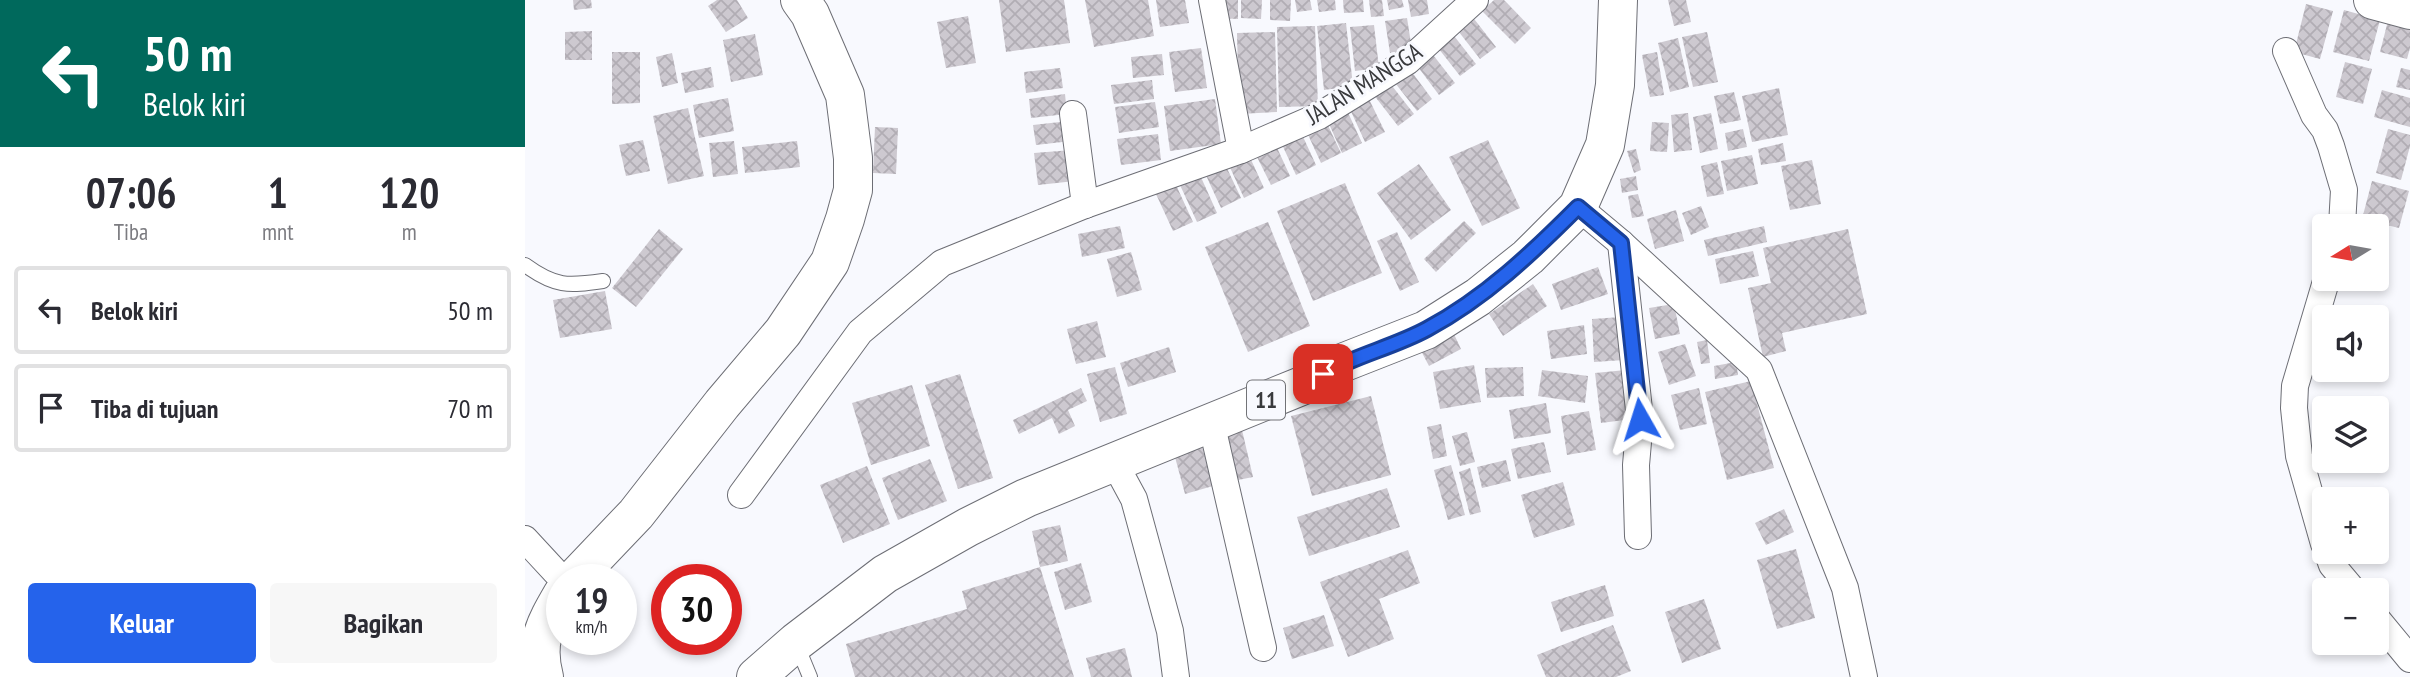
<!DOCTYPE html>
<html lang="id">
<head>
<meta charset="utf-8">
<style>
	body { margin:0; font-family:"PT Sans Narrow",sans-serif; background:#f7f7f7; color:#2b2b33; height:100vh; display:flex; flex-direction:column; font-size:26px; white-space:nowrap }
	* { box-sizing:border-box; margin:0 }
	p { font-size:23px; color:#7c7c81 }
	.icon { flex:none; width:38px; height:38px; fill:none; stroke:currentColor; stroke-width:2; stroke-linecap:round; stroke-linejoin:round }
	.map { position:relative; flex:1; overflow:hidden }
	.sheet { display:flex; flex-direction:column; background:#fff; width:525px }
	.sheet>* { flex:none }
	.guide { background:#00695c; color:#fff; overflow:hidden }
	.needle { width:46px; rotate:259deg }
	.buttons { position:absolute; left:1787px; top:214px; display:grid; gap:14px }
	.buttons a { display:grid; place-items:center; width:77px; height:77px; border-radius:7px; background:#fff; box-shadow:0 4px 10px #0003; font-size:35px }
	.speed { position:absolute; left:21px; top:564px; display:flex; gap:14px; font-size:35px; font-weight:700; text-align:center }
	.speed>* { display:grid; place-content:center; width:91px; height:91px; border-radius:50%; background:#fff; box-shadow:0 4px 10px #0003; line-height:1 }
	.speed small { font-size:18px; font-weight:400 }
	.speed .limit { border:10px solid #d22; background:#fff; color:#111 }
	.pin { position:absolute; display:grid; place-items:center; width:60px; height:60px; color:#fff; margin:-30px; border-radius:14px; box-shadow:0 4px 10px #0006 }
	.me { position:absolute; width:77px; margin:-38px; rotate:354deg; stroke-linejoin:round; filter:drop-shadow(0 0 5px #0008) }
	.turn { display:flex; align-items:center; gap:24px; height:147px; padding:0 28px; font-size:32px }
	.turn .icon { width:91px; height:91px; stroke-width:2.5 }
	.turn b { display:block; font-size:49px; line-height:60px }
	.eta { display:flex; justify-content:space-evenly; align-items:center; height:119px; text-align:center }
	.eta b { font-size:42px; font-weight:700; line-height:49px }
	.primary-button { display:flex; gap:14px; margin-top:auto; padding:14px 28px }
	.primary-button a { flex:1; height:80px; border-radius:7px; background:#2563eb; color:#fff; font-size:28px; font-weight:700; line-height:80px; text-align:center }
	.primary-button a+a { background:#f7f7f7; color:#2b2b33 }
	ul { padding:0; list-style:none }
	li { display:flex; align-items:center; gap:21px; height:88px; margin:0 14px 10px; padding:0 14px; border:4px solid #e1e1e2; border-radius:7px }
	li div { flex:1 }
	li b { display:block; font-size:26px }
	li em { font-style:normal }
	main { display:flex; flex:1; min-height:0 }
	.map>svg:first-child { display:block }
	.building { fill:url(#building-cross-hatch) }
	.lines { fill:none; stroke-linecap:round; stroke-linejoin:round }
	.service-casing { stroke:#6d6e75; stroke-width:16 }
	.minor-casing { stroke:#6d6e75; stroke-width:28 }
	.trunk-casing { stroke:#6d6e75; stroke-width:40 }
	.service { stroke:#fff; stroke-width:14 }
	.minor { stroke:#fff; stroke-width:26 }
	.trunk { stroke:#fff; stroke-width:38 }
	.route-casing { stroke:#184099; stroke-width:18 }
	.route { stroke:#2563eb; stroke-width:12 }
	.labels { text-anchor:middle; stroke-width:6; stroke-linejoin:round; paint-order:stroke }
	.shield { fill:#f8f9fe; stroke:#727377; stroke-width:2 }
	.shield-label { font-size:23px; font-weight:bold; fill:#393a3d }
	.street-label { font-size:24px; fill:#393a3d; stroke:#f8f9fe }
</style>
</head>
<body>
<main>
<section class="sheet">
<div class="guide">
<div class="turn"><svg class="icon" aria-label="left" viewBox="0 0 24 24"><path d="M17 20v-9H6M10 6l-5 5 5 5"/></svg><div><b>50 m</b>Belok kiri</div></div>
</div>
<div class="eta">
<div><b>07:06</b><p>Tiba</p></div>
<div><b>1</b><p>mnt</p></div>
<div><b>120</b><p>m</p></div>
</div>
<ul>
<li><svg class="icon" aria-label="left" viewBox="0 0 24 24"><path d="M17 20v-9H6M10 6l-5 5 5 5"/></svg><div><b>Belok kiri</b></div><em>50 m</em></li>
<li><svg class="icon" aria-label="arrive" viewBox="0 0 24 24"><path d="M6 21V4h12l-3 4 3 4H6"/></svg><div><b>Tiba di tujuan</b></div><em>70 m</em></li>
</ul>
<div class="primary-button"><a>Keluar</a><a>Bagikan</a></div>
</section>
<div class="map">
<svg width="1885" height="677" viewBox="0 0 1885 677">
	<defs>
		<pattern id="building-cross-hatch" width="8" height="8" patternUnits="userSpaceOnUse" patternTransform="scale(1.75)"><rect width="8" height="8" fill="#cdc9d0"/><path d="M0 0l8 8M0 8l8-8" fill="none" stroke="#b1adb4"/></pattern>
	</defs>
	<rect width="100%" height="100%" fill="#f8f9fe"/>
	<!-- building -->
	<g class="building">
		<path d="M48 0H66L67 8 49 10Z"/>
		<path d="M192 0H212L223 18 201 32 183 6Z"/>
		<path d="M474 0H539L545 43 481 52Z"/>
		<path d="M560 0H623L629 36 569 47Z"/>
		<path d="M631 0H660L664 23 635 27Z"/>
		<path d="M693 0H713V19L692 18Z"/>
		<path d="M716 0H737L736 19 716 18Z"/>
		<path d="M745 0H766L765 21 745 20Z"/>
		<path d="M770 0H785L787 10 772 12Z"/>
		<path d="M792 0H810L811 10 794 12Z"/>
		<path d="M818 0H838L839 12 819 13Z"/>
		<path d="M844 0H857L859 16 846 17Z"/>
		<path d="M862 0H877L879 7 864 10Z"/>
		<path d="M883 0H902L904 14 886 17Z"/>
		<path d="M969 0H979L1006 28 990 44 957 11Z"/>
		<path d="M1143 0H1161L1166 22 1149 26Z"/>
		<path d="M1781 4 1808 11 1795 59 1769 52Z"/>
		<path d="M1819 10 1855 20 1844 61 1808 52Z"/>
		<path d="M1865 13 1885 19V48L1882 59 1855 52Z"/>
		<path d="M946 15 971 47 955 59 930 27Z"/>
		<path d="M443 16 451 63 421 68 412 22Z"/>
		<path d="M882 18 887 50 865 53 860 21Z"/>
		<path d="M821 23 828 86 799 90 792 26Z"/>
		<path d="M849 25 854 68 830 71 825 27Z"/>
		<path d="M790 26 793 106 754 107 752 27Z"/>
		<path d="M67 31V60H40V32Z"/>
		<path d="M750 32 752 112 714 114 712 33Z"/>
		<path d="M926 32 951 64 935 76 910 44Z"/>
		<path d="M1182 32 1193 82 1168 87 1157 37Z"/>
		<path d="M230 34 238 75 206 82 198 40Z"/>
		<path d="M1153 38 1164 87 1145 92 1133 43Z"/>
		<path d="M676 48 682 88 650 92 644 52Z"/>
		<path d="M905 51 930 83 914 95 890 63Z"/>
		<path d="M87 52H115V103L87 104Z"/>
		<path d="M1132 52 1139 95 1125 97 1117 55Z"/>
		<path d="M147 53 153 83 137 87 131 57Z"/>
		<path d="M637 54 639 75 608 78 606 57Z"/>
		<path d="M1820 62 1847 69 1838 104 1811 97Z"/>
		<path d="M186 67 189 87 160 93 156 73Z"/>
		<path d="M883 67 907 99 892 111 867 79Z"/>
		<path d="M535 68 538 88 501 93 499 72Z"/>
		<path d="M1876 68 1885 70V90L1871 87Z"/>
		<path d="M627 80 629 99 589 104 586 85Z"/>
		<path d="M864 82 889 114 873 126 848 94Z"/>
		<path d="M1254 88 1263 135 1227 142 1217 96Z"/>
		<path d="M1857 90 1885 98V127L1849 117Z"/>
		<path d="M1209 92 1216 120 1195 124 1189 96Z"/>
		<path d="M540 94 542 114 506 118 504 99Z"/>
		<path d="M842 95 860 132 840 142 823 105Z"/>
		<path d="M203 98 209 131 174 138 168 105Z"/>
		<path d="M690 99 696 144 645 151 639 106Z"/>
		<path d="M630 102 634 127 594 133 590 107Z"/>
		<path d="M820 106 837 143 817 153 800 115Z"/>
		<path d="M163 108 179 176 143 184 128 116Z"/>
		<path d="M1163 113 1167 150 1149 152 1146 115Z"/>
		<path d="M1186 113 1193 149 1175 153 1168 117Z"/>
		<path d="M799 117 816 153 796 163 779 126Z"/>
		<path d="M544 121 546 141 511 145 508 125Z"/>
		<path d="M1127 122 1144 123 1142 152 1125 151Z"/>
		<path d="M350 127 373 128 371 174 348 173Z"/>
		<path d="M774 128 791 165 771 175 754 138Z"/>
		<path d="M1218 129 1222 147 1203 151 1200 133Z"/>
		<path d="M1863 129 1885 135V146L1876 180 1851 173Z"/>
		<path d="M633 134 636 160 596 165 592 139Z"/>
		<path d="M748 139 765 176 746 185 728 149Z"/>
		<path d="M118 140 125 171 101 176 94 145Z"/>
		<path d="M963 140 995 208 957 226 924 157Z"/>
		<path d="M209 141 213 174 188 177 184 143Z"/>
		<path d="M272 141 275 167 220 173 217 147Z"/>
		<path d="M1258 143 1261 161 1236 165 1233 149Z"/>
		<path d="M1111 149 1116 170 1109 173 1102 151Z"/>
		<path d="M547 150 550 181 513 185 509 153Z"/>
		<path d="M722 151 739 188 719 198 702 161Z"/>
		<path d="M1227 155 1233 184 1202 191 1196 161Z"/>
		<path d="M1287 160 1296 204 1265 210 1256 166Z"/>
		<path d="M699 162 716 198 696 208 679 171Z"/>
		<path d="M1192 162 1199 194 1182 197 1176 166Z"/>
		<path d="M894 164 926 210 886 240 852 193Z"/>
		<path d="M675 175 692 213 672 222 655 185Z"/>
		<path d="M1111 176 1113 190 1097 193 1095 179Z"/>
		<path d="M1847 181 1884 191 1874 228 1837 219Z"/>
		<path d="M820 183 857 273 788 301 752 211Z"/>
		<path d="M651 185 668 222 648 231 631 194Z"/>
		<path d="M1113 194 1119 216 1107 218 1103 196Z"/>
		<path d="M1176 206 1184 227 1166 235 1157 213Z"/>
		<path d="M1151 210 1159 241 1130 249 1122 219Z"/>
		<path d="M939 221 951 233 911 272 899 259Z"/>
		<path d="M743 222 785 326 723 352 680 247Z"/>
		<path d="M595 226 600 248 557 257 553 234Z"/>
		<path d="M1239 226 1242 242 1183 256 1179 240Z"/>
		<path d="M134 229 158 249 111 307 87 288Z"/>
		<path d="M1323 229 1342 314 1257 333 1261 351 1238 357 1223 288 1246 283 1238 248Z"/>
		<path d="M872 232 894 282 875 291 852 241Z"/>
		<path d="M1228 251 1234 276 1195 284 1190 259Z"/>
		<path d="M606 252 617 290 592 297 582 259Z"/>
		<path d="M1073 267 1083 294 1036 310 1027 284Z"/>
		<path d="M1008 284 1022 306 978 336 964 314Z"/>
		<path d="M80 291 87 329 35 338 28 300Z"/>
		<path d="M1149 304 1155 334 1130 339 1124 308Z"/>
		<path d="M1096 317 1099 360 1069 362 1067 319Z"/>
		<path d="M572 321 581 357 551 364 542 329Z"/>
		<path d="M1059 325 1062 354 1026 359 1022 331Z"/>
		<path d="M927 330 936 349 904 366 894 347Z"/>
		<path d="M1182 340 1185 363 1176 364 1172 342Z"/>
		<path d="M1160 344 1171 376 1144 385 1133 352Z"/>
		<path d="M644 347 651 372 603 387 595 363Z"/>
		<path d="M1211 362 1213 375 1190 379 1189 366Z"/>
		<path d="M949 365 956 402 915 409 908 372Z"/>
		<path d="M590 367 602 414 575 422 562 374Z"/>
		<path d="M998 367 999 396 962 398 960 368Z"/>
		<path d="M1017 370 1063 376 1060 403 1013 396Z"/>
		<path d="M1101 370 1107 419 1076 423 1070 373Z"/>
		<path d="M435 374 468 478 433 489 400 385Z"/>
		<path d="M1226 381 1249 468 1202 480 1180 392Z"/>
		<path d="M387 385 405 446 346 465 327 403Z"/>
		<path d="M556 388 562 401 543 410 550 426 534 434 527 418 494 434 488 420Z"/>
		<path d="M1174 388 1182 424 1155 430 1146 395Z"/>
		<path d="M846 396 866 475 787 496 766 416Z"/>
		<path d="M1021 403 1026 433 989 439 984 410Z"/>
		<path d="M1064 411 1071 450 1042 455 1036 416Z"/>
		<path d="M916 424 922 456 908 459 902 427Z"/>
		<path d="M717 430 728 477 703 482 693 436Z"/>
		<path d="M942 432 950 462 935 466 927 436Z"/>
		<path d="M675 439 688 486 660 494 647 446Z"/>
		<path d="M1019 442 1026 472 993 479 986 449Z"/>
		<path d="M405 459 422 501 373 520 357 478Z"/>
		<path d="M981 460 986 481 957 488 952 467Z"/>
		<path d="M926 465 940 515 923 520 909 470Z"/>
		<path d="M342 466 365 524 318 543 295 485Z"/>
		<path d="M945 468 956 512 945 515 934 472Z"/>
		<path d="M1038 482 1050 525 1009 538 996 495Z"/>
		<path d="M862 488 875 527 784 556 772 517Z"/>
		<path d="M1259 509 1269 532 1241 545 1230 523Z"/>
		<path d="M535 525 543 561 515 567 549 677H330L321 644 442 609 437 591 515 567 507 531Z"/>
		<path d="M1271 549 1290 618 1252 629 1232 560Z"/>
		<path d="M883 550 895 583 854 599 869 639 823 657 795 582Z"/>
		<path d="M556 563 567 602 540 610 529 572Z"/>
		<path d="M1080 585 1089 616 1036 632 1026 602Z"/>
		<path d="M1179 599 1196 649 1157 663 1140 612Z"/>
		<path d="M799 615 809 646 767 659 758 628Z"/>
		<path d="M1088 625 1106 671 1091 677H1021L1012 655Z"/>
		<path d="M600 648 607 677H566L561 658Z"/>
	</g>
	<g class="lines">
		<!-- service casing -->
		<g class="service-casing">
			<g id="service">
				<path d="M0 265C30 287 43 286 78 281"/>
				<path d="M271 643 285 677"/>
			</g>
		</g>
		<!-- minor casing -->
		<g class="minor-casing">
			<g id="minor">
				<path d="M1761 51 1789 115 1800 130 1806 146 1819 190 1817 226"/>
				<path d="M548 114 560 205"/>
				<path d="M716 150 794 116 883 61 950 0"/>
				<path d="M1053 207 1096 243 1234 370 1320 588 1339 677"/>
				<path d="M1096 243 1115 419 1111 465 1113 536"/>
				<path d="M686 422 738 648"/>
				<path d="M589 462 609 499 645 631 651 677"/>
				<path d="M216 495 335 332 417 263 560 205 716 150 687 0"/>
				<path d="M0 539 37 579"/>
				<path d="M1799 544 1774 456 1769 408 1770 386 1802 278"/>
				<path d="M1802 551 1807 565 1828 590"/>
				<path d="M1852 619 1885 659"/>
			</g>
		</g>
		<!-- trunk casing -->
		<g class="trunk-casing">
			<g id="trunk">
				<path d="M1848 0 1885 10"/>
				<path d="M49 579 111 514 197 404 258 332 305 262 320 219 328 190V158L320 95 285 14 275 0"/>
				<path d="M19 677C10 642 19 626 37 595"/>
				<path d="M231 677 271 642 360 574 443 527 501 498 779 385 817 363 901 330 953 297 1003 257 1053 207 1080 145 1090 85 1093 0"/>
			</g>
		</g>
		<!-- service -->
		<use href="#service" class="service"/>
		<!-- minor -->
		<use href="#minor" class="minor"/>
		<!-- trunk -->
		<use href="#trunk" class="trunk"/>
	</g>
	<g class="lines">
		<!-- route casing -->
		<g class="route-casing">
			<path id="route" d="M798 374C831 355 869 347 902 329 960 298 1007 253 1053 207L1096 243 1115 419"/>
		</g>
		<!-- route -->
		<use href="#route" class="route"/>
	</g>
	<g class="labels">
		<!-- shield labels -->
		<rect class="shield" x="722" y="380.5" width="38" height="39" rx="5"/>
		<g class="shield-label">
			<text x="741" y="408">11</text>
		</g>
		<!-- street labels -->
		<g class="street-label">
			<text transform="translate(839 84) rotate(-32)" y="8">JALAN MANGGA</text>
		</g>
	</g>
</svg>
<div class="buttons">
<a><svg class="needle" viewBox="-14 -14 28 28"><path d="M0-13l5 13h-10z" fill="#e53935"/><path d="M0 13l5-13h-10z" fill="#7c7c81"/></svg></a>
<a><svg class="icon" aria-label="sound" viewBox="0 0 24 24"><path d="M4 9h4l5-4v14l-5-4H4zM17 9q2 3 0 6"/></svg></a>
<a><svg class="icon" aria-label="layers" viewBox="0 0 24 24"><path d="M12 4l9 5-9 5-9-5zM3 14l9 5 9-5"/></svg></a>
<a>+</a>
<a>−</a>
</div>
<div class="speed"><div>19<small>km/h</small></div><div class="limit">30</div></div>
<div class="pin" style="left:798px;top:374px;background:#d93025"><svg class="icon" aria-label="arrive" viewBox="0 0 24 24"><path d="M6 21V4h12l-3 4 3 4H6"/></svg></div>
<svg class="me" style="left:1115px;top:419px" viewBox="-20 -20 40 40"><path d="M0-17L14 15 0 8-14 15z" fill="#2563eb" stroke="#fff" stroke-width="4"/></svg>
</div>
</main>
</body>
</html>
